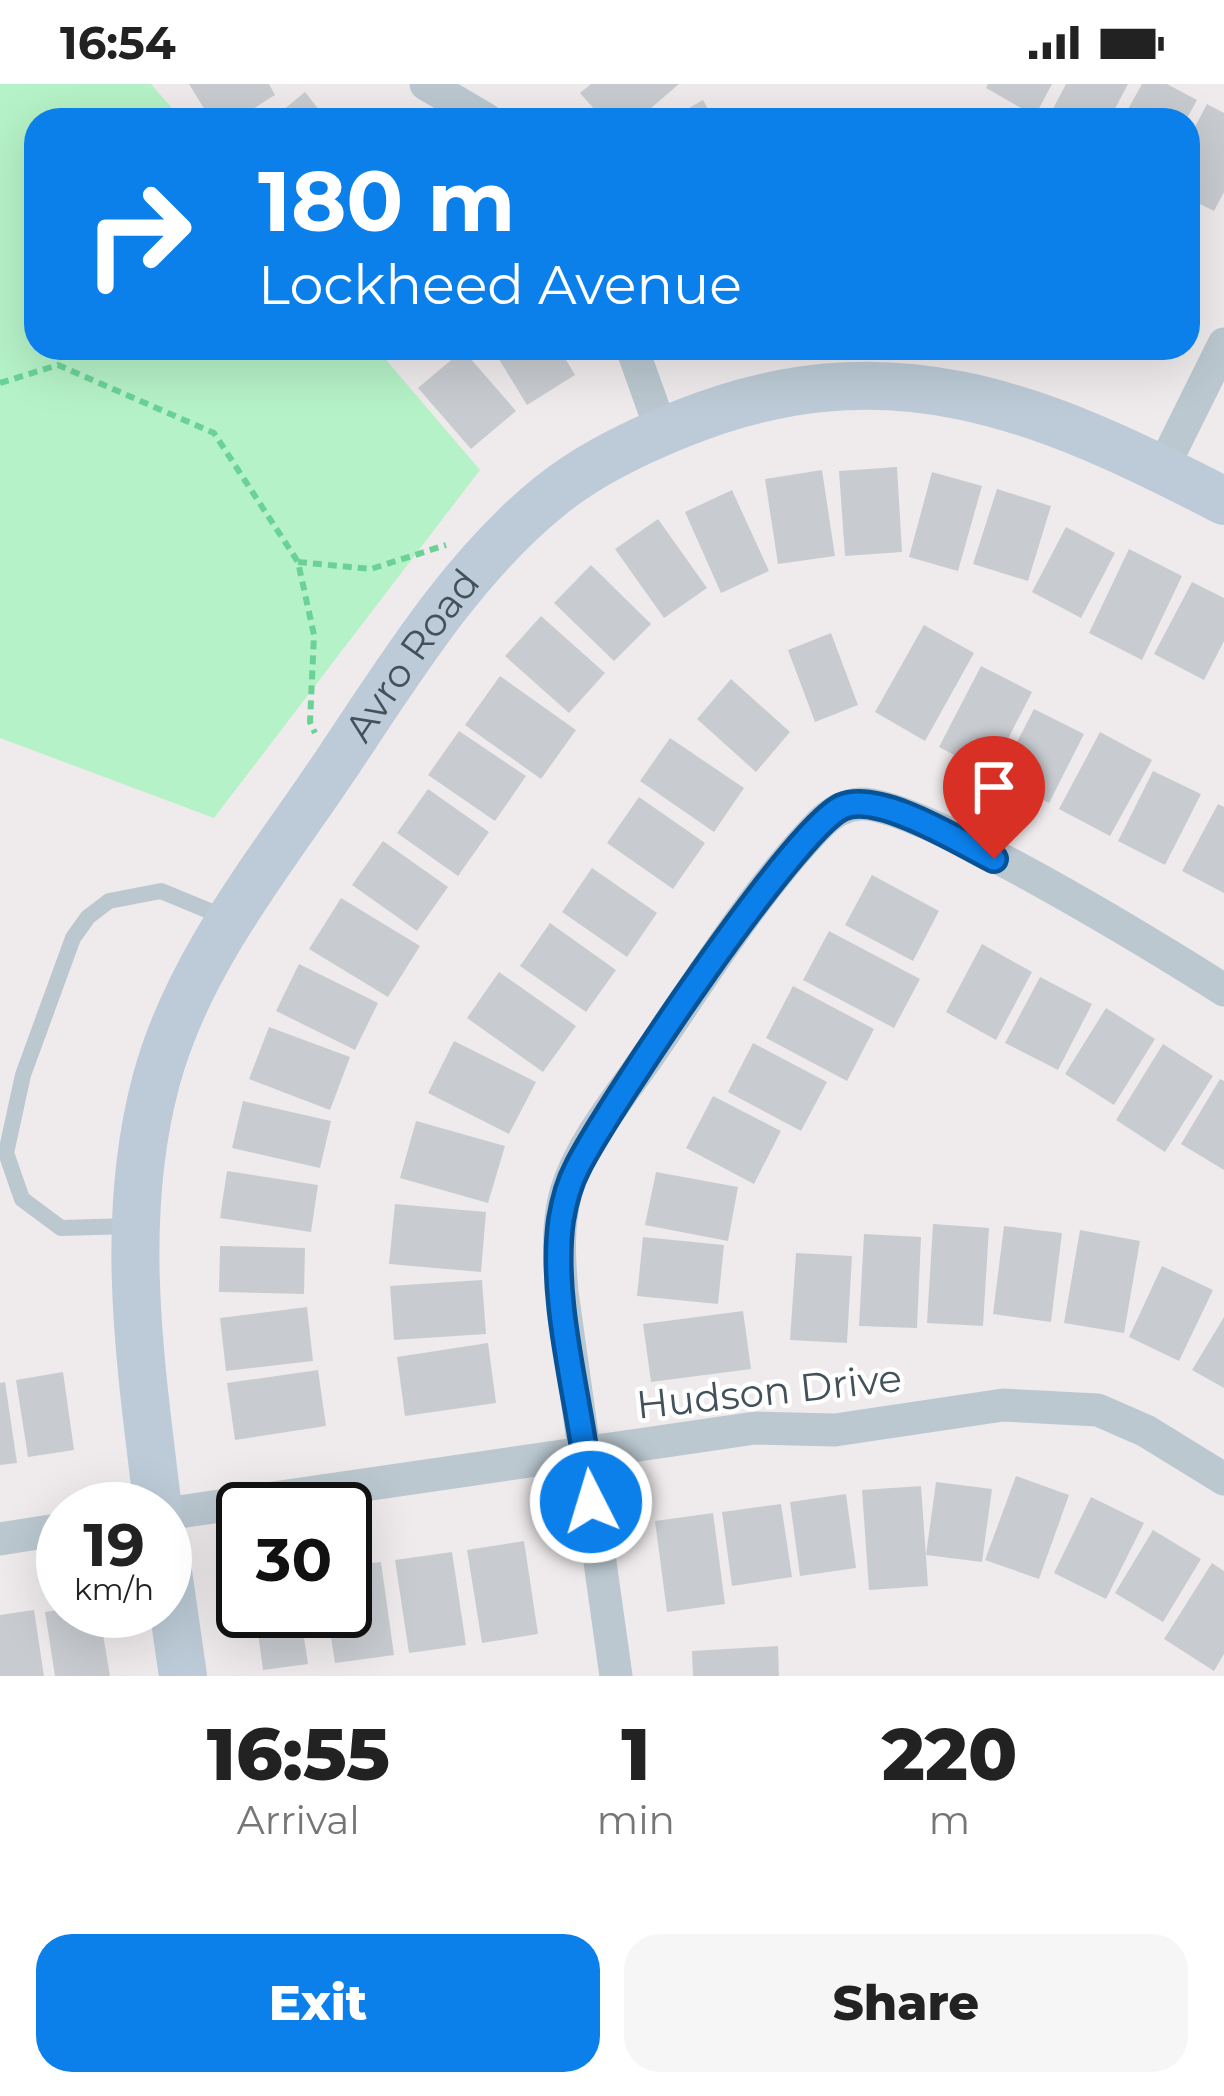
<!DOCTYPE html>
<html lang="en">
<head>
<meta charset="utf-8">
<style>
	body { margin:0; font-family:Montserrat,sans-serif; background:#f6f6f6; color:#222; height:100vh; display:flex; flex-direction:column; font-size:45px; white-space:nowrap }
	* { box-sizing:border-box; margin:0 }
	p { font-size:39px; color:#767676 }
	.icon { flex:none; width:66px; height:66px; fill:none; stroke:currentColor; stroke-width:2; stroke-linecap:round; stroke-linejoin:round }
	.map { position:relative; height:1592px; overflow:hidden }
	.side { display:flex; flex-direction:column; background:#fff; flex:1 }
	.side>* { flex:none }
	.hud { position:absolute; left:24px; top:24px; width:1176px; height:252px; border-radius:36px; box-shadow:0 12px 48px #0002; background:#0b7fea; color:#fff; overflow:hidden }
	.speed { position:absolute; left:36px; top:1398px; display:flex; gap:24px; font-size:60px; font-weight:700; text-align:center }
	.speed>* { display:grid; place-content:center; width:156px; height:156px; border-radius:50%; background:#fff; box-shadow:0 12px 48px #0002; line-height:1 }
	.speed small { font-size:30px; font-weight:400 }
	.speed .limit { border:6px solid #111; border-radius:18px; background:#fff; color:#111 }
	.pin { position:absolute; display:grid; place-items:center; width:102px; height:102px; color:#fff; margin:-123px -51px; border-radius:50% 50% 50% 0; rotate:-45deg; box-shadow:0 0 12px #0007 }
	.pin .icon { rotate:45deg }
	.me { position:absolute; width:132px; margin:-66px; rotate:355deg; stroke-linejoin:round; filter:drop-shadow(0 0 9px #0008) }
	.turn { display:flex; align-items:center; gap:42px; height:252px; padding:0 36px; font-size:54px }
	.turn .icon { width:156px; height:156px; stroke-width:2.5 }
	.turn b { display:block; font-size:84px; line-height:102px }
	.eta { display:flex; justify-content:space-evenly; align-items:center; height:204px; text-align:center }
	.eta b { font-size:72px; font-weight:800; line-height:84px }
	.action { display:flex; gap:24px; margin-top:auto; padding:24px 36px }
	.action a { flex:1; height:138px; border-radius:36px; background:#0b7fea; color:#fff; font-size:48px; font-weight:800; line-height:138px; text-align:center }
	.action a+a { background:#f6f6f6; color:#222 }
	.status { display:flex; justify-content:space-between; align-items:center; height:84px; padding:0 60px; background:#fff; direction:ltr }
	.status svg { height:33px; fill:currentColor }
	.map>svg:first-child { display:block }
	.green { fill:#b5f2c7 }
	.building { fill:#c8ccd1 }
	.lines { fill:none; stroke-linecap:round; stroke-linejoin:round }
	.path { stroke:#6bd296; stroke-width:6; stroke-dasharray:9 6; stroke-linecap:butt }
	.lane { stroke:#bbc8d0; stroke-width:16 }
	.street { stroke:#bbc8d0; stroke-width:33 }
	.secondary { stroke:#bccbd7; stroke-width:48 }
	.route-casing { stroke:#075398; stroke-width:30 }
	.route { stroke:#0b7fea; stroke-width:21 }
	.labels { text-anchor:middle; stroke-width:9; stroke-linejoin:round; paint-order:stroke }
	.street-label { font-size:39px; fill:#43515b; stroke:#fff }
</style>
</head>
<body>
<div class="status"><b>16:54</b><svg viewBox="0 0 49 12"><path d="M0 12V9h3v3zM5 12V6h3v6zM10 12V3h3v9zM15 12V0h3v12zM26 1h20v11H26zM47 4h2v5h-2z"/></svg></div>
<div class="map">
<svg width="1224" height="1592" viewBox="0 0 1224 1592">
	<rect width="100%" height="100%" fill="#efebec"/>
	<!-- green -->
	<path class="green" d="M0 0H151L182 36H36V264H376L480 386 214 734 0 654Z"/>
	<!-- building -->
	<g class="building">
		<path d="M189 0H269L275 11 235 36H211Z"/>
		<path d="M591 0H679L637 36H604L580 9Z"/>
		<path d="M988 0H1052L1035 32 986 4Z"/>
		<path d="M1066 0H1128L1109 36H1047Z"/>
		<path d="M1142 0H1167L1197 16 1186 36H1122Z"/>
		<path d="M305 8 327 36H271Z"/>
		<path d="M703 16 714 36H668Z"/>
		<path d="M1207 20 1224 29V108L1214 127 1188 114V56Z"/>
		<path d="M492 264H559L575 291 527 321Z"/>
		<path d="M463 266 516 327 471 365 418 304Z"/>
		<path d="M897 383 902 468 845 472 839 387Z"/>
		<path d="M822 386 835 472 778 480 765 395Z"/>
		<path d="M932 388 982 402 958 487 909 473Z"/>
		<path d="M997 405 1051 422 1028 497 973 480Z"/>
		<path d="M732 406 769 487 721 509 685 428Z"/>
		<path d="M658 435 707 504 664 534 615 465Z"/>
		<path d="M1066 443 1115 469 1081 534 1032 508Z"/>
		<path d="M1129 465 1182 492 1142 576 1089 549Z"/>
		<path d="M591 481 651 540 614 577 554 519Z"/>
		<path d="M1192 498 1224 514V557L1204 596 1154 570Z"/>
		<path d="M541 532 605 589 569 629 505 572Z"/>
		<path d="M924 541 974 569 925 657 875 628Z"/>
		<path d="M831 549 858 621 815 638 788 566Z"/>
		<path d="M981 582 1032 608 990 690 939 663Z"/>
		<path d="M500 592 576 646 541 695 465 641Z"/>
		<path d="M731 595 790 648 756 688 697 635Z"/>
		<path d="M1034 625 1084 650 1049 719 999 693Z"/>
		<path d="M459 647 526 692 495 737 428 691Z"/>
		<path d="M1100 648 1152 676 1110 752 1059 725Z"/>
		<path d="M670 654 744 704 714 748 640 697Z"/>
		<path d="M1153 687 1201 710 1165 781 1118 757Z"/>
		<path d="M428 705 489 748 458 792 397 749Z"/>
		<path d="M639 713 705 759 673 805 607 759Z"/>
		<path d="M1218 720 1224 723V809L1182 787Z"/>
		<path d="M383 757 448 803 417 847 352 801Z"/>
		<path d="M592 784 657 829 627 873 562 828Z"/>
		<path d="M872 791 939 827 913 877 845 841Z"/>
		<path d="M341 814 420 862 388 913 309 865Z"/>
		<path d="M550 839 616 886 586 928 520 882Z"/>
		<path d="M829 847 920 895 894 944 803 896Z"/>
		<path d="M982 860 1032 888 996 956 946 928Z"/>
		<path d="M299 880 378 919 355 966 276 927Z"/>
		<path d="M499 888 576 942 543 988 467 934Z"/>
		<path d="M1040 893 1092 920 1058 986 1005 959Z"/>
		<path d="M793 902 874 945 847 997 766 954Z"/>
		<path d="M1106 924 1155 955 1114 1021 1065 990Z"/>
		<path d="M269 943 350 973 330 1026 249 995Z"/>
		<path d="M454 957 536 998 509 1050 428 1009Z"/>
		<path d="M753 959 827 998 801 1047 728 1008Z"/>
		<path d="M1163 960 1213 992 1165 1068 1116 1036Z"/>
		<path d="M1220 995 1224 997V1086L1181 1060Z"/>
		<path d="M713 1012 781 1047 754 1100 686 1064Z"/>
		<path d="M243 1017 331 1037 320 1084 232 1064Z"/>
		<path d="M416 1037 505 1062 488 1119 400 1094Z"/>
		<path d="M227 1087 318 1101 311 1148 220 1134Z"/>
		<path d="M656 1088 738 1103 728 1157 645 1141Z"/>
		<path d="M395 1120 486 1128 481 1188 389 1180Z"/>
		<path d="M933 1140 989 1144 983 1242 927 1239Z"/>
		<path d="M1004 1142 1062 1149 1051 1238 993 1230Z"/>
		<path d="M1080 1146 1140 1157 1124 1249 1064 1239Z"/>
		<path d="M864 1150 921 1153 917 1244 859 1242Z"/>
		<path d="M643 1153 724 1161 718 1220 637 1212Z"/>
		<path d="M220 1162 305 1164 304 1210 219 1208Z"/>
		<path d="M796 1169 852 1172 847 1259 790 1256Z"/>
		<path d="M1162 1182 1213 1206 1179 1277 1129 1253Z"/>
		<path d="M482 1196 486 1250 394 1256 390 1202Z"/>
		<path d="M307 1223 313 1277 226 1287 220 1234Z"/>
		<path d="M743 1227 751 1285 651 1298 643 1240Z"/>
		<path d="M1224 1233V1304L1192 1286Z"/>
		<path d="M488 1259 496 1319 405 1332 397 1273Z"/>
		<path d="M318 1286 326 1342 235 1356 227 1299Z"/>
		<path d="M63 1288 74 1366 28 1373 16 1296Z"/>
		<path d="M5 1298 17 1379 0 1381V1299Z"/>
		<path d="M1016 1392 1069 1411 1039 1495 985 1476Z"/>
		<path d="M936 1398 992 1405 982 1478 926 1471Z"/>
		<path d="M921 1402 928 1502 869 1506 862 1406Z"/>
		<path d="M846 1410 856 1484 800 1492 790 1418Z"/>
		<path d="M1091 1413 1144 1439 1106 1515 1054 1489Z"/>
		<path d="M781 1420 792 1493 732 1502 722 1428Z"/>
		<path d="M713 1429 725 1520 667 1528 655 1437Z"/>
		<path d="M1153 1446 1201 1475 1163 1538 1115 1509Z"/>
		<path d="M524 1457 538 1550 482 1559 467 1466Z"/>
		<path d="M452 1468 466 1561 409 1569 395 1476Z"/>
		<path d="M381 1478 394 1571 335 1579 327 1527H345V1482Z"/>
		<path d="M1212 1479 1224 1487V1570L1214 1587 1164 1555Z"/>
		<path d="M63 1525 99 1527 110 1592H55L45 1528Z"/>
		<path d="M34 1526 44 1592H0V1531Z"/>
		<path d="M255 1527H300L308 1580 263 1586Z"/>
		<path d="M778 1562 779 1592H693L692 1567Z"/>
	</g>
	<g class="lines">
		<!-- path -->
		<g class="path">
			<path d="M0 299 58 281 214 349 298 478 314 551 310 638 315 649"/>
			<path d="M298 478 371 485 446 461"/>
		</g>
		<!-- lane -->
		<path class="lane" d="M131 1142 61 1144 22 1115 6 1069 23 991 73 854 88 833 109 817 161 807 224 833"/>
		<!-- street -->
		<g class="street">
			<path d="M426 0 487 36"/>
			<path d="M632 264 662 348"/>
			<path d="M1162 385 1224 260"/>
			<path d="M165 1430 755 1344 835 1346 1003 1321 1098 1326 1146 1347 1224 1395"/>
			<path d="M0 1455 63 1445"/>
			<path d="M616 1592 562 1208C559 1174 557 1141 566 1108 581 1058 622 1010 651 968 704 891 755 807 820 740 831 729 844 721 860 720 918 716 1165 868 1224 906"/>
		</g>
		<!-- secondary -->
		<g class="secondary">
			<path id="s1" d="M158 1425C141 1283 118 1139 156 997 188 878 268 782 335 682 398 588 461 484 550 412 588 381 636 358 681 340 886 257 1040 321 1224 417"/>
			<path d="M165 1467 183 1592"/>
		</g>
	</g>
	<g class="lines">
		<!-- route casing -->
		<g class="route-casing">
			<path id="route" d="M591 1418C584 1330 549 1223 561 1136 564 1118 568 1101 577 1084 606 1026 794 745 842 723 879 707 960 758 994 775"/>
		</g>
		<!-- route -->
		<use href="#route" class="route"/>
	</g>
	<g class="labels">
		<!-- street labels -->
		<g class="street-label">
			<text dy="14" stroke="none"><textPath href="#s1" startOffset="930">Avro Road</textPath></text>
			<text transform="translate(769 1307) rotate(-6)" y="14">Hudson Drive</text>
		</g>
	</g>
</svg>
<div class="speed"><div>19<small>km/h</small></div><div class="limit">30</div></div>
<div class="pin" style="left:994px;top:775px;background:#d93025"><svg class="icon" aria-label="arrive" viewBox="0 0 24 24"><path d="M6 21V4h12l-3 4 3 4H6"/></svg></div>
<svg class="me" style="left:591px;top:1418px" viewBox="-20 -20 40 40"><circle r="17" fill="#0b7fea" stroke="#fff" stroke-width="3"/><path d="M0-11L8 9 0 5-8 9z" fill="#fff"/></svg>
<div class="hud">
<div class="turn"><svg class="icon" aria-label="right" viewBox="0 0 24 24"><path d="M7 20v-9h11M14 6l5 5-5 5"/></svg><div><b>180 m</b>Lockheed Avenue</div></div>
</div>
</div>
<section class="side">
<div class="eta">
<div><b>16:55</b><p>Arrival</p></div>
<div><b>1</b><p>min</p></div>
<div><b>220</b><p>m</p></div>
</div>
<div class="action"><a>Exit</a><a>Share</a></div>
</section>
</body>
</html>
